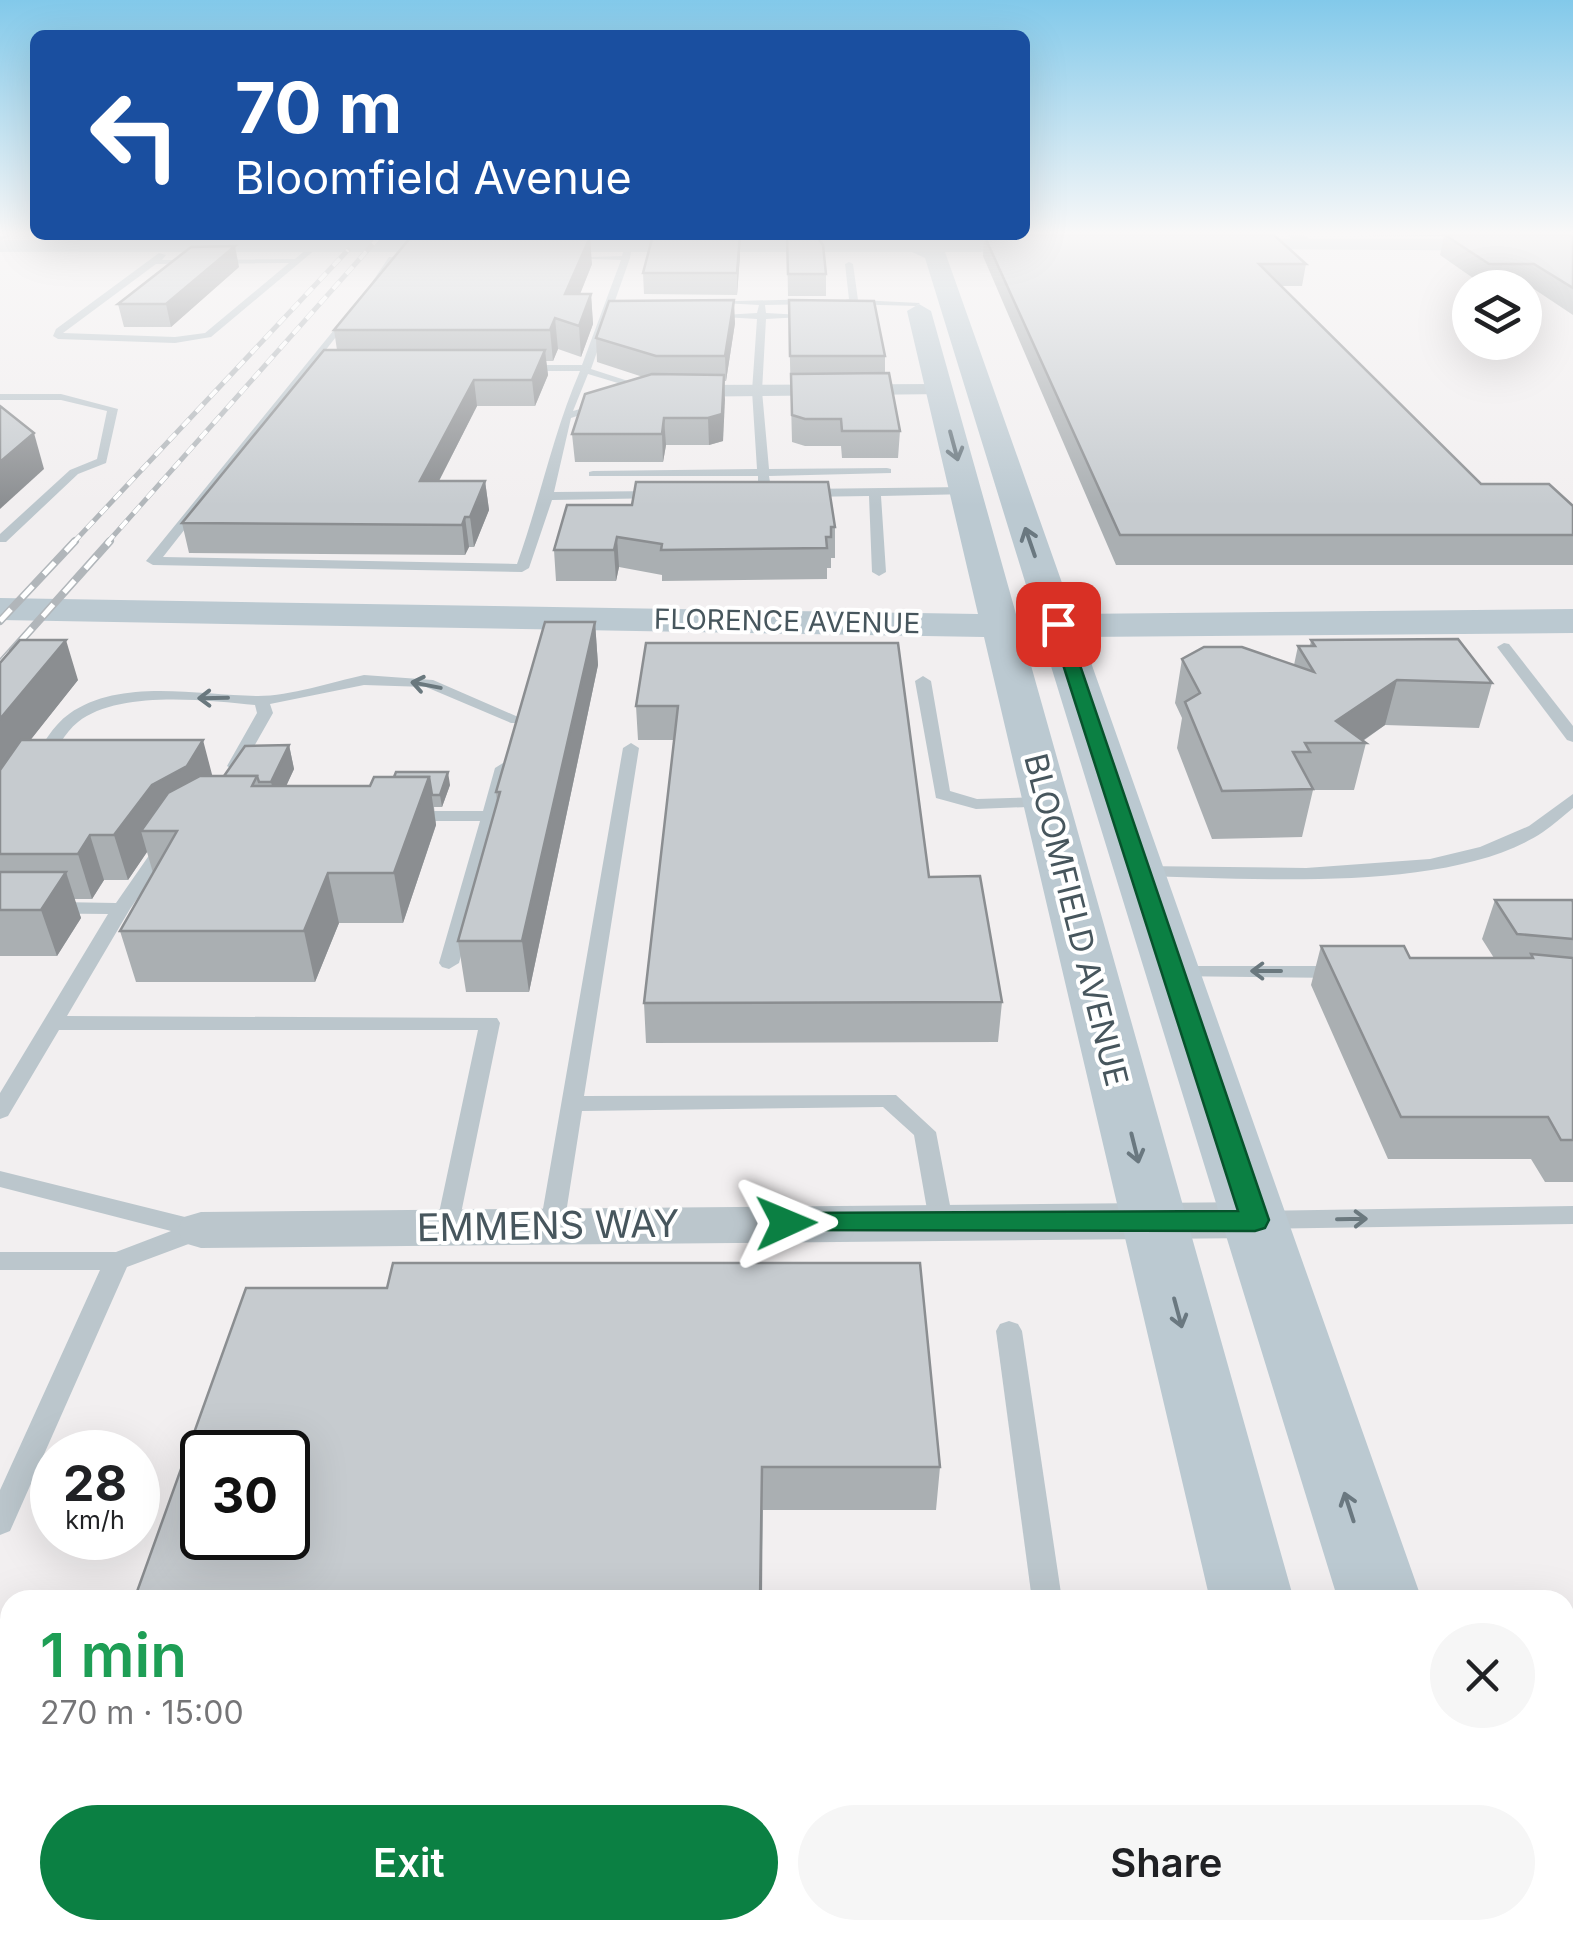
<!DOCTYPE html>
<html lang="en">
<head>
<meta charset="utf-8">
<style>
	body { margin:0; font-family:Inter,sans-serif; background:#f6f6f6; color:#202124; height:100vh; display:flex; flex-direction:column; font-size:38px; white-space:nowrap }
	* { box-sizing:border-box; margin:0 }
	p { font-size:32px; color:#757577 }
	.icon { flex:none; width:55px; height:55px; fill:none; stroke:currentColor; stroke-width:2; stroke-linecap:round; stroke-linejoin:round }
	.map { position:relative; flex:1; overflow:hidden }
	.side { position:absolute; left:0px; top:1590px; width:1575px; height:350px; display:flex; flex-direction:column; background:#fff; border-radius:30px 30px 0 0; box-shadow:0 10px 40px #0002 }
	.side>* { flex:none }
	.guide { position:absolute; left:30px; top:30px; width:1000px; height:210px; border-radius:15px; box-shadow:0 10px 40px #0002; background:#1a4fa0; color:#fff; overflow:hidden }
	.tools { position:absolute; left:1452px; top:270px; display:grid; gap:20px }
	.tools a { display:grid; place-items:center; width:90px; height:90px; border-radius:50%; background:#fff; box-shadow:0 10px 40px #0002; font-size:50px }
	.speed { position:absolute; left:30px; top:1430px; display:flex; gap:20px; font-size:50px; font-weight:700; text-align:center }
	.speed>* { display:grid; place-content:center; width:130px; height:130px; border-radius:50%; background:#fff; box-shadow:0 10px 40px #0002; line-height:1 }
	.speed small { font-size:25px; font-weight:400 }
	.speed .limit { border:5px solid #111; border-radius:15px; background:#fff; color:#111 }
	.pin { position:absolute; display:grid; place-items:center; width:85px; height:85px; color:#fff; margin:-42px; border-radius:20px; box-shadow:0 5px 15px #0006 }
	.me { position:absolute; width:110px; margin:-55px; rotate:89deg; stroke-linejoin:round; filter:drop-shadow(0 0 8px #0008) }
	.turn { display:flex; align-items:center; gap:35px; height:210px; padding:0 40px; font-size:45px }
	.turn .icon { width:130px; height:130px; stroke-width:2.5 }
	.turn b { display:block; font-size:70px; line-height:85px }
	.round { display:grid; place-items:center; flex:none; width:105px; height:105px; border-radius:52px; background:#f6f6f6 }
	.head { display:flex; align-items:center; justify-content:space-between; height:170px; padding:0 40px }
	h1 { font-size:60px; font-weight:600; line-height:75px; color:#1e9e55 }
	.cta { display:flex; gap:20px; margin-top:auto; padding:20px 40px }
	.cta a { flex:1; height:115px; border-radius:60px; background:#0b8043; color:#fff; font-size:40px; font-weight:600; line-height:115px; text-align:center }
	.cta a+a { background:#f6f6f6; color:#202124 }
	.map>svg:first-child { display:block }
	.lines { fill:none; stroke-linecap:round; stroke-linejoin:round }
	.lane { fill:#bbc6cc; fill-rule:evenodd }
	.street { fill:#bbc6cc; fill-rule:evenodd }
	.secondary { fill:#bbc9d1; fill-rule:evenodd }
	.rail-far1-casing { stroke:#b1b6ba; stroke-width:5 }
	.rail-casing { stroke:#b1b6ba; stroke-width:8 }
	.rail-far1 { stroke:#fff; stroke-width:4; stroke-dasharray:10; stroke-linecap:butt }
	.rail { stroke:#fff; stroke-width:5; stroke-dasharray:16; stroke-linecap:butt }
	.wall { fill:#aaafb2 }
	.shaded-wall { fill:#8b8e91 }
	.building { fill:#c6cbcf; stroke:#8b8e91; stroke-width:2.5; fill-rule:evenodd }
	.oneway { stroke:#6a7880 }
	.oneway2 { stroke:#6a787e }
	.route { fill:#0b8043; stroke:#07532c; stroke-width:2.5 }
	.labels { text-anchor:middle; stroke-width:8; stroke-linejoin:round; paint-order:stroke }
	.far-street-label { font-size:28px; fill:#47565d; stroke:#fff }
	.street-label { font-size:32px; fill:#47565d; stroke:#fff }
	.near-street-label { font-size:38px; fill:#47565d; stroke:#fff }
</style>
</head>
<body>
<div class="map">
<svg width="1573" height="1940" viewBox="0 0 1573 1940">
	<rect width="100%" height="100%" fill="#f2eff0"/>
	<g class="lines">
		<!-- lane -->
		<g class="lane">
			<path d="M11 235 0 241V236Z"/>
			<path d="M195 235H326L329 237 196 239 192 237Z"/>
			<path d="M625 244 632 246 630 258 591 369 656 390 651 393 588 374 573 411 605 402 610 405 571 418 554 492 659 491 663 492V498L552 500 529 568 522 572 153 565 146 561 351 309 354 314 163 557 517 564C540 500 553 433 580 371H523L518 368 523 365H582L621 260 560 258 622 256Z"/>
			<path d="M309 247 316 249 211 337 175 343 58 339 53 336 56 329 159 253 166 255 162 260 295 259ZM289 263 205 333 175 337 63 333 156 264Z"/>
			<path d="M389 257 424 259 394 261 372 291H366Z"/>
			<path d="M849 262 853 264 858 300 920 303 916 306 845 304V300L849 299 845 264Z"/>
			<path d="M814 299 817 304 765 305 766 313 820 316 766 319 762 391 769 469 887 468 891 469V473L769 476 770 482 764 486 758 482V476H589V472L593 471 757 469 752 391 757 319 706 316 757 313 759 305 704 302Z"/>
			<path d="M0 394H61L118 409 106 463 78 474 6 542H0V534L70 470 97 459 107 411 61 400H0Z"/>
			<path d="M966 487 972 491 970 494 881 496 886 572 879 576 872 572 869 496 803 497 797 493 803 489Z"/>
			<path d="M1504 643 1509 644 1573 726V742L1567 740 1497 647Z"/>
			<path d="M364 675 433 680 525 720 523 723H511L426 687 364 685 270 704 273 713 243 766 235 771 227 766 257 713 255 705C206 700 118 690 78 722 64 733 56 752 45 765H33L31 762C42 746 53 725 69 714 122 677 199 696 258 696 290 696 332 682 364 675Z"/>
			<path d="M923 676 931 681 950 791 977 799 1046 797 1052 798 1055 802 1052 806 976 809 936 798 915 681Z"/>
			<path d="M631 743 639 748 584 1096 896 1095 936 1132 953 1221 950 1227 941 1230 932 1227 929 1221 914 1135 883 1107 582 1111 564 1226 561 1232 552 1235 543 1232 540 1226 623 748Z"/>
			<path d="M503 763 511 768 459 963 449 969 442 967 439 963 480 821H412L403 816 412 811H483L495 768Z"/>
			<path d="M1573 794V808C1563 816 1553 825 1543 832 1450 894 1250 878 1140 876L1131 871 1140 866 1306 868 1430 859 1480 847 1529 826Z"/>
			<path d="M165 840 174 845 130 909 67 1016 497 1018 500 1023 457 1233 448 1236 439 1233 436 1227 478 1030H59L8 1116 0 1119V1093L108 914 0 913V901L116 903 159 841Z"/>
			<path d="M1176 966H1342L1352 972 1342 978 1169 976 1166 972Z"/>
			<path d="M0 1171 201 1221 210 1224 213 1230 210 1236 127 1267 10 1531 0 1535V1490L100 1270H0V1252H116L171 1231 0 1187Z"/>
			<path d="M1573 1206V1224L1262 1229 1253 1226 1250 1220 1253 1214 1262 1211Z"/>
			<path d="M1009 1321 1018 1324 1022 1331 1062 1600H1032L996 1331 1000 1324Z"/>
			<rect x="0" y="1882" width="10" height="36"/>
			<path d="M468 1930H516L520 1940H472Z"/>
			<path d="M1077 1930H1113L1114 1940H1078Z"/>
		</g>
		<!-- street -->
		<g class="street">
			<path d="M1287 235H1304L1316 245 1303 248Z"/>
			<path d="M939 384 949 390 946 394 670 397 660 391 670 385Z"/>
			<path d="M1255 1202 1272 1207 1279 1220 1272 1233 1255 1238 201 1248 184 1243 177 1230 184 1217 201 1212Z"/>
		</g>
		<!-- secondary -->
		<g class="secondary">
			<path d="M902 235H922L924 240H1060L1071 246 1060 252H945L1073 614 1573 609V633L1082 637 1422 1600H1338L1042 637H1023L1294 1600H1210L984 637 0 620V598L978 614 907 311 919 304 931 311 1016 614H1035L925 258 912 252H0V240H903Z"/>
			<path d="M1211 239H1573V251L1204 249 1200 245Z"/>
			<path d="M1288 1930H1388L1391 1940H1291Z"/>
			<path d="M1438 1930H1538L1542 1940H1442Z"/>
		</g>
		<!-- rail-far1 casing -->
		<g class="rail-far1-casing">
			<g id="rail-far1">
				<path d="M73 543 348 250"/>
				<path d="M107 543 381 235"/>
			</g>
		</g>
		<!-- rail casing -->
		<g class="rail-casing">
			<g id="rail">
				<path d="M0 621 75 541"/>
				<path d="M0 664 110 541"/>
			</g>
		</g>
		<!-- rail-far1 -->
		<use href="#rail-far1" class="rail-far1"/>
		<!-- rail -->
		<use href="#rail" class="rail"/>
	</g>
	<!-- wall -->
	<g class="wall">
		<path d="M443 235H604L443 236Z"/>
		<path d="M653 235H742H740V256L737 295 644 294 643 273Z"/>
		<path d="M974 235H1284H1274L1306 264 1302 286H1281L1481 484 1573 506V565H1116L983 256 984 235Z"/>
		<path d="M1309 235H1573V315L1528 285H1483L1440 255 1444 236Z"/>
		<path d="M787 237 826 274V296H788Z"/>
		<path d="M592 264 580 294H591L593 324 581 357 558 349 553 361H546L548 375 535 406H477L439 481H485L489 510 474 547H469L465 555 189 553 182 523 337 350 334 330Z"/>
		<path d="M239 267 171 327H124L118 304Z"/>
		<path d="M735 323 726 381H724L723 441 709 445H666L663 462H575L572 434 643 377 597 362 596 338Z"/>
		<path d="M789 323 885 356V373L900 431 898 458H842L841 446H805L792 442Z"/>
		<path d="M567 505 835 527V558H831V568H827V579L662 581V575L619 567 616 581H556L554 550Z"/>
		<path d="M595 622 598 665 529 992H466L458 941 497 803 496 792Z"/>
		<path d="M1311 640 1492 683 1479 728 1385 725 1363 741 1366 743 1354 790H1313L1302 837 1212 839 1177 748 1182 718 1175 703 1182 659 1294 665 1298 646H1310Z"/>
		<path d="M646 643 929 877 1002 1002 998 1042 646 1043 644 1003 674 740H638L636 706Z"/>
		<path d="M0 663 78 680 30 740 212 776H224L289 745 294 769 286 786 450 785 442 807H434L436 825 403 923H339L315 982H136L120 931 153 873 147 852 128 880H104L92 899H74L81 918 57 956H0Z"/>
		<path d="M1495 900 1573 902V1182H1545L1531 1159H1388L1311 985 1321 946 1410 958H1494L1482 939Z"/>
		<path d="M246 1288 940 1467 936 1510H763L762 1600H134Z"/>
	</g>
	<!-- shaded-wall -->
	<g class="shaded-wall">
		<path d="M740 235V256L737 295V273Z"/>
		<path d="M590 237 592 264 568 324 565 294Z"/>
		<path d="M235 246 239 267 171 327 166 304Z"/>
		<path d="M591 294 593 324 581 357 579 326Z"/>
		<path d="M734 300 735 323 726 381 725 356Z"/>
		<path d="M555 318 558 349 553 361 550 330Z"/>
		<path d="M545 350 548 375 535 406 532 380Z"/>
		<path d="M724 375 725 400 723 441 709 445 708 418Z"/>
		<path d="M474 380 477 406 424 510 420 481Z"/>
		<path d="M664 418 666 445 663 462 662 434Z"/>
		<path d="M34 433 44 469 0 509V462Z"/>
		<path d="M485 481 489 510 474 547 470 517Z"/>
		<path d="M465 517 469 547 465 555 462 525Z"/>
		<path d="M617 537 619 567 616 581 614 550Z"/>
		<path d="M595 622 598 665 529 992 522 941Z"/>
		<path d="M66 640 78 680 6 771 0 801V719Z"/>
		<path d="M1397 680 1385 725 1359 743 1336 721Z"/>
		<path d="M203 740 214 782 141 831 147 852 128 880 114 835 152 785Z"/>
		<path d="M289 745 294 769 277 806 271 782Z"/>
		<path d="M448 772 450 785 442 807 440 795Z"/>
		<path d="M429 777 436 825 403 923 394 873Z"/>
		<path d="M90 835 104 880 92 899 78 854Z"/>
		<path d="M66 872 81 918 57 956 41 910Z"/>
		<path d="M328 873 339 923 315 982 304 931Z"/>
		<path d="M762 1467V1600H760Z"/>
	</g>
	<!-- building -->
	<g class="building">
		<path d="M653 235H740L737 273H643Z"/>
		<path d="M984 235H1274L1306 264H1259L1481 484H1549L1573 506V535H1120Z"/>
		<path d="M1445 235H1573V288L1534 264H1489Z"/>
		<path d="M590 237 565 294H591L579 326 555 318 550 330H334L410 238Z"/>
		<path d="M787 237H817L823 245 826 274H788Z"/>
		<path d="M235 246 166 304H118L191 247Z"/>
		<path d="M734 300 725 356H656L596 338 609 301Z"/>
		<path d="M789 300 874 301 885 356H790Z"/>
		<path d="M324 350H545L532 380H474L420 481H485L470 517H465L462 525 182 523Z"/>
		<path d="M889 373 900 431H842L841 419H805L792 415 791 374Z"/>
		<path d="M652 374 724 375 722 414 708 418H664L662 434H572L585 394Z"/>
		<path d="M0 406 34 433 0 462Z"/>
		<path d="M636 482H828L835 527H831V537H826L827 548 661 550 662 544 617 537 614 550H554L567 505H632Z"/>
		<path d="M545 622H595L522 941H458L500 792H496Z"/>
		<path d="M1458 639 1492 683 1397 680 1336 721 1366 743H1305L1310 752H1293L1313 789 1222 791 1185 702 1200 693 1182 659 1204 647H1242L1314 672 1298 646H1315L1311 640Z"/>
		<path d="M20 640H66L0 719V663Z"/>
		<path d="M646 643H898L929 877 980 876 1002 1002 644 1003 678 706H636Z"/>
		<path d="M21 740H203L187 766 152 785 114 835H90L78 854H0V770Z"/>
		<path d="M289 745 271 782H259L257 776H224L245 746Z"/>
		<path d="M396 772H448L440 795H432L429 777H394Z"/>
		<path d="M200 776H257L252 786H370L374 777H429L394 873H328L304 931H120L177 831H141L168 793Z"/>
		<path d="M0 872H66L41 910H0Z"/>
		<path d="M1495 900H1572L1573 902V939L1517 934Z"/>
		<path d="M1321 946H1404L1410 958H1533L1531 954 1573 958V1140H1561L1548 1117H1401Z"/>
		<path d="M393 1263H920L940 1467H762L760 1600H134L246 1288H387ZM202 1452H288V1538H202Z"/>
	</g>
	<!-- one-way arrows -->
	<defs><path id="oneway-shaft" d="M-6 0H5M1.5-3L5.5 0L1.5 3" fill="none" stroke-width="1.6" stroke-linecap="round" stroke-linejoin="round" transform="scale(2.5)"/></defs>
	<g class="oneway">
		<use href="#oneway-shaft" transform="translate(954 446) rotate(75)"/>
		<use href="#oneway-shaft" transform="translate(1030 542) rotate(-109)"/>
		<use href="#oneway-shaft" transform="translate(1135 1148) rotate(76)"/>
		<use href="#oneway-shaft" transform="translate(1178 1313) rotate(75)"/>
		<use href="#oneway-shaft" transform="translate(1349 1507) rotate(-108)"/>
	</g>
	<g class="oneway2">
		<use href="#oneway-shaft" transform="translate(426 685) rotate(-169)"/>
		<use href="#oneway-shaft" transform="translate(213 698) rotate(179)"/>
		<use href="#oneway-shaft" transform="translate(1266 971) rotate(180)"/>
		<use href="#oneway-shaft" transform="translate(1352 1219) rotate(-1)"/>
	</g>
	<!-- sky -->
	<linearGradient id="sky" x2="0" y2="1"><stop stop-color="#82c9ea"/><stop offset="0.46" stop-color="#f9f8f8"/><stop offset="1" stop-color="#f9f8f8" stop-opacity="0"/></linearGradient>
	<rect width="1573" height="506" fill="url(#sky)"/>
	<!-- route -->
	<path class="route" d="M1058 619 1066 624 1269 1220 1265 1228 1255 1231 776 1230 772 1223 776 1216 786 1213 1238 1211 1050 624Z"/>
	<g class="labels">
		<!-- far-street labels -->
		<g class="far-street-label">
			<text transform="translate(787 621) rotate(1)" y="10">FLORENCE AVENUE</text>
		</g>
		<!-- street labels -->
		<g class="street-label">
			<text transform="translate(1076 920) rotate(76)" y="11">BLOOMFIELD AVENUE</text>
		</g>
		<!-- near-street labels -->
		<g class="near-street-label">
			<text transform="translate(548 1226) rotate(-1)" y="13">EMMENS WAY</text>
		</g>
	</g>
</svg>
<div class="tools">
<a><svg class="icon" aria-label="layers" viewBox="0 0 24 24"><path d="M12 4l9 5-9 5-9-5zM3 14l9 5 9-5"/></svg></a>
</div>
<div class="speed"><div>28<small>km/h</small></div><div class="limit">30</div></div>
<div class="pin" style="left:1058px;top:624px;background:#d93025"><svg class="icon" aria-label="arrive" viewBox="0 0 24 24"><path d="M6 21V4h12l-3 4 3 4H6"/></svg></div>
<svg class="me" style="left:786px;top:1223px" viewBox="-20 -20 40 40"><path d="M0-17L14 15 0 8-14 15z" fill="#0b8043" stroke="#fff" stroke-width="4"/></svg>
<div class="guide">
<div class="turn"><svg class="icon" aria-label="left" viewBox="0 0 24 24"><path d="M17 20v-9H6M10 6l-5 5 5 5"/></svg><div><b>70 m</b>Bloomfield Avenue</div></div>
</div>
<section class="side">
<div class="head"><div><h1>1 min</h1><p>270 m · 15:00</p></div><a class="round"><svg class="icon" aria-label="close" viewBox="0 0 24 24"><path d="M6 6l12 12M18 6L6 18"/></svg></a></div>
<div class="cta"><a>Exit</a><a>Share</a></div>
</section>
</div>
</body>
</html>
